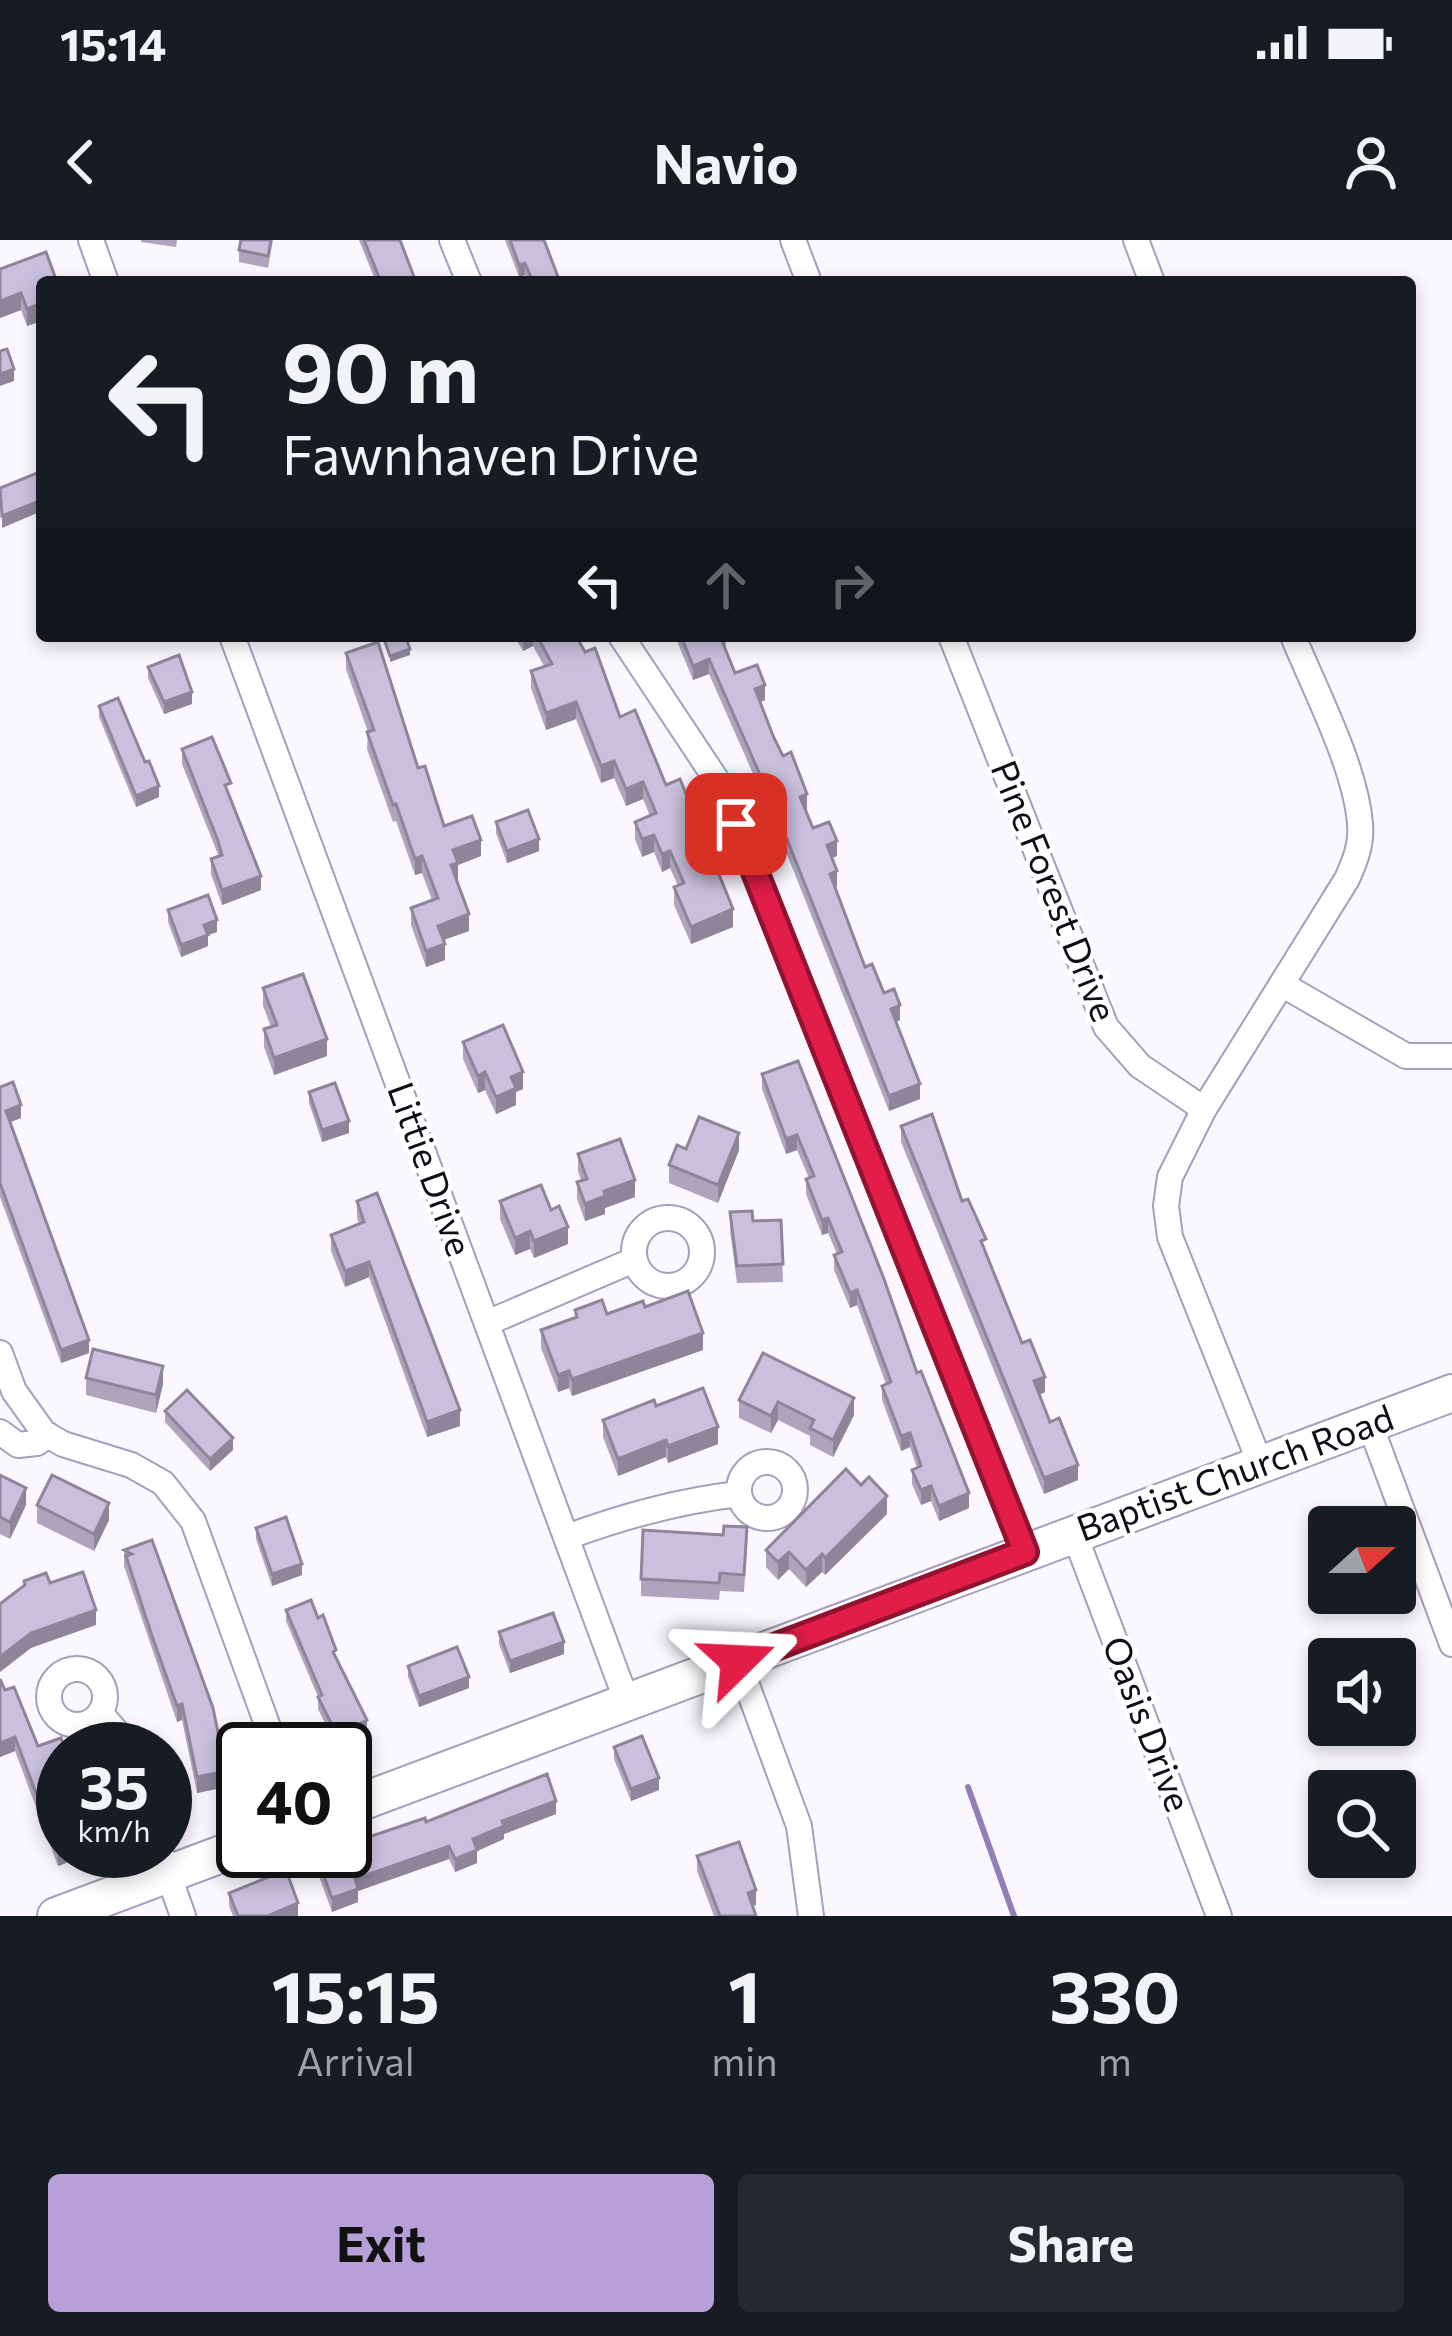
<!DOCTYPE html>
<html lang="en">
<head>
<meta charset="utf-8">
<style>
	body { margin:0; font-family:Commissioner,sans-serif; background:#242831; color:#f1f3f6; height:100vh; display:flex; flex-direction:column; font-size:45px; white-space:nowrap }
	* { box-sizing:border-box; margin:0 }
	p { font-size:39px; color:#9ea1a6 }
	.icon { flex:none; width:66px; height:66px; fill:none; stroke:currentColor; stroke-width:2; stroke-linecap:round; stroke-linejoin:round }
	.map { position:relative; height:1676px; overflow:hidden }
	.panel { display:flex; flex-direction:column; background:#171b24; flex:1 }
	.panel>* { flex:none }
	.banner { position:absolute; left:36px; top:36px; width:1380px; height:366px; border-radius:12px; box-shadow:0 6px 18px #0003; background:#171b24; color:#f1f3f6; overflow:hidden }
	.needle { width:78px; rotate:69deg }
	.buttons { position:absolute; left:1308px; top:1266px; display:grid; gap:24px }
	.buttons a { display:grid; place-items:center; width:108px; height:108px; border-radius:12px; background:#171b24; box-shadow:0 6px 18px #0003; font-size:60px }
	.speed { position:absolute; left:36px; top:1482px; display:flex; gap:24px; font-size:60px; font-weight:700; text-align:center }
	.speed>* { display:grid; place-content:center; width:156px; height:156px; border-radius:50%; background:#171b24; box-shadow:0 6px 18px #0003; line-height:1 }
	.speed small { font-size:30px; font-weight:400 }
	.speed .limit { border:6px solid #111; border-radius:18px; background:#fff; color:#111 }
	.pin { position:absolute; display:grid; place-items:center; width:102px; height:102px; color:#fff; margin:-51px; border-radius:24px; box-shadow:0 6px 18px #0006 }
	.me { position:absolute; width:132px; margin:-66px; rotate:69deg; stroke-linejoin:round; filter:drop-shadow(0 0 9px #0008) }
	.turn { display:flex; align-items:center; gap:42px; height:252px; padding:0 48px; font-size:54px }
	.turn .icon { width:156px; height:156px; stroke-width:2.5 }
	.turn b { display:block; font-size:84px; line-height:102px }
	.lanes { display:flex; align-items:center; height:114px; padding:0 48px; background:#0003; justify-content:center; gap:60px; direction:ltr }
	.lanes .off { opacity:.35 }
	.eta { display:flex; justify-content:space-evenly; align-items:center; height:204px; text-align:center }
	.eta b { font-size:72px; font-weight:700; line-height:84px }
	.primary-button { display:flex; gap:24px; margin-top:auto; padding:24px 48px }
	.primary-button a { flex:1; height:138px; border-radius:12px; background:#b6a0d7; color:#111; font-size:48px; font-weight:700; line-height:138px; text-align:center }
	.primary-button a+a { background:#242831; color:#f1f3f6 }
	.status { display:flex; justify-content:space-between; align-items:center; height:84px; padding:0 60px; background:#171b24; direction:ltr }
	.status svg { height:33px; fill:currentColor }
	header { display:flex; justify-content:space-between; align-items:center; height:156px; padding:0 48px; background:#171b24; font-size:54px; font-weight:700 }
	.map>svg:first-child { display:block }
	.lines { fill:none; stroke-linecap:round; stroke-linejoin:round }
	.stream { stroke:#927fb8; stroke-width:6 }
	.street-casing { stroke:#a69eba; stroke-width:28 }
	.secondary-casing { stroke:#a69eba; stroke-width:40 }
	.street { stroke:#fff; stroke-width:24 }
	.secondary { stroke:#fff; stroke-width:36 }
	.wall { fill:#ada5be }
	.shaded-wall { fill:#8d869b }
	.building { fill:#c9c0dd; stroke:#8d869b; stroke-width:3 }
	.route-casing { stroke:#92132f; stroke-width:30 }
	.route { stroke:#e11d48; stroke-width:21 }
	.labels { text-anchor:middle; stroke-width:9; stroke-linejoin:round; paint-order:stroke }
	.street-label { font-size:36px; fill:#100d17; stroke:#fff }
</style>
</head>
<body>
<div class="status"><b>15:14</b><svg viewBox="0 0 49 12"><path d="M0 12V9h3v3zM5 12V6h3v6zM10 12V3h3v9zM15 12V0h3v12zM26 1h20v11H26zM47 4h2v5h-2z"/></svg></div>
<header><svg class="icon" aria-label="back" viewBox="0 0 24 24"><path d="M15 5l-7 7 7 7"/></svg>Navio<svg class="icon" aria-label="person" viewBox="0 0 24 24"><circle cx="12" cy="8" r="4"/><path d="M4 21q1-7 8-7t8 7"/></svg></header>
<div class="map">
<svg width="1452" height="1676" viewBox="0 0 1452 1676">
	<rect width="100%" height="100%" fill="#faf8fe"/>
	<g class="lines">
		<!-- stream -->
		<path class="stream" d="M968 1547 1014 1676"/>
		<!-- street casing -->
		<g class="street-casing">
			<g id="street">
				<path d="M91 0 106 42"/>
				<path d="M452 0 469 42"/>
				<path d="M793 0 809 42"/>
				<path d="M1136 0 1152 42"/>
				<path d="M232 396 627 1462"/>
				<path d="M621 396 716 539 737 584 1025 1312"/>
				<path d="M951 396 1106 787 1140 826 1204 869"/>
				<path d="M1283 745 1406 816H1452"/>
				<circle cx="668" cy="1012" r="34"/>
				<path d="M487 1083 634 1020"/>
				<path d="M0 1113 14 1151 44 1193 63 1204 131 1225 163 1243 193 1281 276 1509"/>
				<path d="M1369 1182 1452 1404"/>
				<path d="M0 1192 18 1205 37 1203 48 1195"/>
				<circle cx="767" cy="1250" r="28"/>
				<path d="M1260 1223 1170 997 1166 966 1170 937 1204 869 1347 639C1355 621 1362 604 1360 584 1356 528 1315 450 1293 396"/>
				<path d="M1074 1293 1219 1676"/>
				<path d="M567 1297C624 1276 678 1261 738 1254"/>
				<path d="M738 1421 799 1586 811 1676"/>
				<circle cx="77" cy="1457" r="28"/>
				<path d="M100 1473 122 1498 125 1509"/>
				<path d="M160 1611 183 1676"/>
			</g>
		</g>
		<!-- secondary casing -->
		<g class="secondary-casing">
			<g id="secondary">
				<path d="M345 1568 1452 1153"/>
				<path d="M56 1676 243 1606"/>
			</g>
		</g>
		<!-- street -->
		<use href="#street" class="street"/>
		<!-- secondary -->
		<use href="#secondary" class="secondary"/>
	</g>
	<!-- wall -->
	<g class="wall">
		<path d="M141 0H177L176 7 141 2Z"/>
		<path d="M273 0 268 28 239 22V10Z"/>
		<path d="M359 0H400L416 42H376Z"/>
		<path d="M505 0H544L560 42H528L525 35 519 37Z"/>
		<path d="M46 12 42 42V81L27 86 21 70 0 78Z"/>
		<path d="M514 396H576L620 477 666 545 733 687 691 704 674 665V647L678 646 670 628 662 632 654 612 642 617 635 599V582L650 576 643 559 626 566 614 538 601 543 576 479 546 490 531 448V431L544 426 533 406 523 411Z"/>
		<path d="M675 396H727L725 408 735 433 765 460 760 462 774 498 807 569 805 570 813 588 837 616 832 618 837 646 835 647 865 727 900 780 896 782 920 859 889 871 773 579 709 434 693 440Z"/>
		<path d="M346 413 418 528 444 586 481 616 458 625 457 640 469 691 443 700 445 720 426 727 411 685V668L432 660 422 633 415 635 396 581 393 582 367 509 368 492 346 429Z"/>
		<path d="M148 427 192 464 164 474 148 438Z"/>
		<path d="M99 466 159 557 136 567 99 477Z"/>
		<path d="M182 509 231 557 261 650 222 665 211 634V619L219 617 182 524Z"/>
		<path d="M496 582 539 611 507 623 496 593Z"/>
		<path d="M168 670 217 692 208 695V706L181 717 168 682Z"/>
		<path d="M263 748 327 816 274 835 264 807V789L271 787 263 766Z"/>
		<path d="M463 802 523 849 516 852V865L496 874 485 850 478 853 463 819Z"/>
		<path d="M798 821 969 1268 939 1281 931 1261 921 1265 912 1244V1230L917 1228 910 1207 901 1211 882 1160V1146L886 1144 857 1065 850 1068 834 1030V1015L837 1014 828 993 822 995 806 954V939L809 938 797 910 786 914 762 849V834Z"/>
		<path d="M0 847 21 878 10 882 89 1113 61 1123 0 957Z"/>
		<path d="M309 852 349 893 322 902 309 863Z"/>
		<path d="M901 886 962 961 1022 1103 1045 1152 1039 1155 1050 1182 1078 1240 1044 1254 901 902Z"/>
		<path d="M739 910 718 963 669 943V925Z"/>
		<path d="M578 914 635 957 605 968V974L585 981 577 959V942L581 940 578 931Z"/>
		<path d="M357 961 460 1186 427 1197 369 1037 345 1047 331 1011V995L359 984 357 977Z"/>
		<path d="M500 961 568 1004 534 1018 530 1009 515 1015 500 979Z"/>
		<path d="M730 972 753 981 781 980 783 1042 737 1043 730 990Z"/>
		<path d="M645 1067 703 1110 572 1156 569 1148 558 1152 541 1108V1090L575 1078V1070L607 1074Z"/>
		<path d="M763 1113 854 1175 833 1217 810 1205V1196L778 1180 771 1193 739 1178V1160Z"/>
		<path d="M86 1138 163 1144 156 1173 86 1155Z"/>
		<path d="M656 1166 718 1204 668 1223 666 1217 618 1236 603 1197V1180Z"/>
		<path d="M165 1171 233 1210 210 1231 165 1182Z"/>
		<path d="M0 1235 26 1265 10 1299 0 1294Z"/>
		<path d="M861 1245 887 1274 825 1335 822 1332 806 1347 789 1329 778 1340 766 1327V1310Z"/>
		<path d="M37 1265 109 1280 94 1311 37 1283Z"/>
		<path d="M256 1288 302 1335 272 1346 256 1299Z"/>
		<path d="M152 1300 226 1547 197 1553 182 1480 177 1482 124 1326V1310Z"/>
		<path d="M747 1304 744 1352 720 1351 719 1360 641 1356V1339Z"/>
		<path d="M286 1370 336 1418 367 1491 337 1507 318 1469V1457L286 1381Z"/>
		<path d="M499 1392 564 1414 510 1433 499 1404Z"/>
		<path d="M408 1426 469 1448 419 1467 408 1437Z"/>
		<path d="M0 1439 38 1506 93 1613 58 1626 15 1511 0 1517Z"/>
		<path d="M614 1507 659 1550 631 1561 614 1519Z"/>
		<path d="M556 1574 504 1594V1599L477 1611V1623L455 1632 449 1619 358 1651V1662L332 1672 316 1628V1615L426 1582Z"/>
		<path d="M697 1616 756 1665 752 1666 756 1676H714L697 1631Z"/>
		<path d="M229 1653 298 1676H233L229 1666Z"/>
	</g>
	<!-- shaded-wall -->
	<g class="shaded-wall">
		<path d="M525 23V35L519 37V25Z"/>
		<path d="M21 53V70L0 78V61Z"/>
		<path d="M42 63V81L27 86V69Z"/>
		<path d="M14 129V141L0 146V134Z"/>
		<path d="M42 260V271L2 288V276Z"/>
		<path d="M523 396H533V406L523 411Z"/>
		<path d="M410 409V415L390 422V416Z"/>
		<path d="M709 419V434L693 440V426Z"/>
		<path d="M765 445V460L755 464V449Z"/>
		<path d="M192 452V464L164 474V462Z"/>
		<path d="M576 462V479L546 490V473Z"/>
		<path d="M614 521V538L601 543V526Z"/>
		<path d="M643 542V559L626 566V549Z"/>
		<path d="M159 546V557L136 567V556Z"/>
		<path d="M807 554V569L800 572V557Z"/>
		<path d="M654 595V612L642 617V599Z"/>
		<path d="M539 599V611L507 623V611Z"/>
		<path d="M481 600V616L458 625V639L451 641 453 610Z"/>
		<path d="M837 601V616L827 620V605Z"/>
		<path d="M670 611V628L662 632V614Z"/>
		<path d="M422 616V633L415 635V619Z"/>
		<path d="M837 631V646L830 649V634Z"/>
		<path d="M261 636V650L222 665V650Z"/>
		<path d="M733 669V687L691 704V687Z"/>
		<path d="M469 674V691L438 702V686Z"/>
		<path d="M217 680V692L208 695V706L181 717V705L204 685Z"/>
		<path d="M445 704V720L426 727V711Z"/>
		<path d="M900 765V780L891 784V769Z"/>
		<path d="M327 799V816L274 835V818Z"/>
		<path d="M485 832V850L478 853V836Z"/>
		<path d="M523 832V849L516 852V865L496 874V857L511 837Z"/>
		<path d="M920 844V859L889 871V856Z"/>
		<path d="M21 865V878L6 884V871Z"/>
		<path d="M349 881V893L322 902V890Z"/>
		<path d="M739 893V910L718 963V945Z"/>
		<path d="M797 895V910L786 914V899Z"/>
		<path d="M635 940V957L605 968V974L585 981V964L604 951Z"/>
		<path d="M828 978V993L822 995V980Z"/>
		<path d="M568 987V1004L534 1018V1001Z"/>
		<path d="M530 991V1009L515 1015V998Z"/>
		<path d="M369 1022V1037L345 1047V1031Z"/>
		<path d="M857 1050V1065L850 1068V1053Z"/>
		<path d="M703 1093V1110L572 1156V1139Z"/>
		<path d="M89 1100V1113L61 1123V1110Z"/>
		<path d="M163 1126V1144L156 1173V1155Z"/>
		<path d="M569 1131V1148L558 1152V1135Z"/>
		<path d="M1045 1137V1152L1034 1157V1141Z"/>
		<path d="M854 1158V1175L833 1217V1200Z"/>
		<path d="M778 1162V1180L771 1193V1176Z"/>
		<path d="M460 1170V1186L427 1197V1182Z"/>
		<path d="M718 1187V1204L668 1223V1206Z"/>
		<path d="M910 1193V1207L901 1211V1196Z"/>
		<path d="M233 1198V1210L210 1231V1219Z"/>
		<path d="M666 1200V1217L618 1236V1219Z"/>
		<path d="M1078 1225V1240L1044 1254V1238Z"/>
		<path d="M931 1246V1261L921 1265V1250Z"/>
		<path d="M26 1248V1265L10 1299V1282Z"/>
		<path d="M969 1253V1268L939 1281V1266Z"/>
		<path d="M887 1256V1274L825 1335V1318Z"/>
		<path d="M109 1263V1280L94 1311V1294Z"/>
		<path d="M789 1312V1329L778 1340V1322Z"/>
		<path d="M822 1314V1332L806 1347V1330Z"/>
		<path d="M302 1324V1335L272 1346V1334Z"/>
		<path d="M96 1370V1385L31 1408 0 1432V1417L31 1393Z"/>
		<path d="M564 1402V1414L510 1433V1421Z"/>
		<path d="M469 1437V1448L419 1467V1456Z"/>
		<path d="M182 1464V1480L177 1482V1466Z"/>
		<path d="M367 1480V1491L337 1507V1495Z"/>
		<path d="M15 1497V1511L0 1517V1503Z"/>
		<path d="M226 1531V1547L197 1553V1537Z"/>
		<path d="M659 1538V1550L631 1561V1549Z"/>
		<path d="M556 1561V1574L504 1594V1599L477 1611V1623L455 1632V1619L473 1599 502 1581Z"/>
		<path d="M449 1606V1619L358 1651V1662L332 1672V1658L355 1639Z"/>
		<path d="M63 1611H93V1613L58 1626V1612Z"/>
		<path d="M756 1650V1665L748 1668V1653Z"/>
		<path d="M298 1663V1676H267Z"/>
	</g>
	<!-- building -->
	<g class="building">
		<path d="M241 0H271L268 16 239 10Z"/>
		<path d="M364 0H400L416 42H381Z"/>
		<path d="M510 0H544L560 42H533L525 23 519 25Z"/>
		<path d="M46 12 57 42H42V63L27 69 21 53 0 61V29Z"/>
		<path d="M7 109 14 129 0 134V111Z"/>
		<path d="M42 231V260L2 276 0 248Z"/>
		<path d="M383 396H405L410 409 390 416Z"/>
		<path d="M537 396H576L585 412 595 408 620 477 635 470 666 545 680 539 733 669 691 687 674 647 684 643 670 611 662 614 654 595 642 599 635 582 656 573 643 542 626 549 614 521 601 526 576 462 546 473 531 431 552 424Z"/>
		<path d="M681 396H720L735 433 757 425 765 445 755 449 774 498 783 516 791 512 807 554 800 557 813 588 829 582 837 601 827 605 837 631 830 634 865 727 872 724 884 753 894 749 900 765 891 769 920 844 889 856 773 564 709 419 693 426Z"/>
		<path d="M378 402 418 528 425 526 444 586 472 576 481 600 453 610 458 623 451 625 469 674 438 686 445 704 426 711 411 668 438 658 422 616 415 619 396 564 393 565 367 492 374 490 346 413Z"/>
		<path d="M179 415 192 452 164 462 148 427Z"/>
		<path d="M118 458 145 522 149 521 159 546 136 556 99 466Z"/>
		<path d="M212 497 231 543 225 545 261 636 222 650 211 619 222 615 218 601 182 509Z"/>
		<path d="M528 570 539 599 507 611 496 582Z"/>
		<path d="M208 655 217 680 204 685 208 695 181 705 168 670Z"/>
		<path d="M303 734 327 799 274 818 264 789 277 785 263 748Z"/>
		<path d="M503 785 523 832 511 837 516 848 496 857 485 832 478 836 463 802Z"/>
		<path d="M798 821 884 1039 917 1133 921 1131 969 1253 939 1266 931 1246 921 1250 912 1230 921 1226 910 1193 901 1196 882 1146 891 1142 857 1050 850 1053 834 1015 842 1012 828 978 822 980 806 939 814 936 797 895 786 899 762 834Z"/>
		<path d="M13 842 21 865 6 871 89 1100 61 1110 0 943V847Z"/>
		<path d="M335 843 349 881 322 890 309 852Z"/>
		<path d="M932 874 962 961 968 959 986 999 981 1001 1022 1103 1030 1100 1045 1137 1034 1141 1050 1182 1059 1178 1078 1225 1044 1238 901 886Z"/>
		<path d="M699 877 739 893 718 945 669 925 677 905 686 909Z"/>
		<path d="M620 899 635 940 604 951 605 956 585 964 577 942 587 939 578 914Z"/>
		<path d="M541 945 551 970 559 966 568 987 534 1001 530 991 515 998 500 961Z"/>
		<path d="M377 953 460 1170 427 1182 369 1022 345 1031 331 995 364 982 357 961Z"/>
		<path d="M752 971 753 981 781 980 783 1024 737 1026 730 972Z"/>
		<path d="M688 1051 703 1093 572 1139 569 1131 558 1135 541 1090 577 1077 575 1070 602 1060 607 1074 643 1061 645 1067Z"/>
		<path d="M93 1109 163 1126 156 1155 86 1138Z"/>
		<path d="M763 1113 854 1158 833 1200 810 1188 814 1180 778 1162 771 1176 739 1160Z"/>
		<path d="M703 1148 718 1187 668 1206 666 1200 618 1219 603 1180 654 1160 656 1166Z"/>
		<path d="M187 1150 233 1198 210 1219 165 1171Z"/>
		<path d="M846 1229 861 1245 869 1237 887 1256 825 1318 822 1314 806 1330 789 1312 778 1322 766 1310Z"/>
		<path d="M0 1235 26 1248 10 1282 0 1277Z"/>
		<path d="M52 1235 109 1263 94 1294 37 1265Z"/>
		<path d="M286 1277 302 1324 272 1334 256 1288Z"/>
		<path d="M724 1286 747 1287 744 1335 720 1333 719 1343 641 1339 643 1290 723 1295Z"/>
		<path d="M152 1300 213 1468 226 1531 197 1537 182 1464 177 1466 152 1396 126 1316 132 1314 124 1310Z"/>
		<path d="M83 1332 96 1370 31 1393 0 1417V1364L25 1345 24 1341 46 1333 50 1343Z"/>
		<path d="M311 1360 318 1378 323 1375 336 1410 333 1412 367 1480 337 1495 318 1457 322 1455 286 1370Z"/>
		<path d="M553 1373 564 1402 510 1421 499 1392Z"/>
		<path d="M457 1407 469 1437 419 1456 408 1426Z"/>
		<path d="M0 1439 5 1450 14 1447 38 1506 61 1498 65 1509H63V1610L58 1612 15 1497 0 1503Z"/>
		<path d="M642 1496 659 1538 631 1549 614 1507Z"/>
		<path d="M547 1534 556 1561 502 1581 504 1586 473 1599 477 1610 455 1619 449 1606 355 1639 358 1649 332 1658 316 1615 327 1611H345V1605L425 1578 426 1582Z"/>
		<path d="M739 1602 756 1650 748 1653 756 1676H720L697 1616Z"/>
		<path d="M286 1630 298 1663 268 1676H238L229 1653Z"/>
	</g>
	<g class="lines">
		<!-- route casing -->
		<g class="route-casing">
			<path id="route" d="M736 584 1025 1312 738 1421"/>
		</g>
		<!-- route -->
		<use href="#route" class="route"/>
	</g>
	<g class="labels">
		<!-- street labels -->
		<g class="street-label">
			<text transform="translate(1054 651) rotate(68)" y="13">Pine Forest Drive</text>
			<text transform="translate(430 929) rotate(70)" y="13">Littie Drive</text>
			<text transform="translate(1235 1233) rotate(-20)" y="13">Baptist Church Road</text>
			<text transform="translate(1147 1484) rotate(69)" y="13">Oasis Drive</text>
		</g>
	</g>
</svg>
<div class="buttons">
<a><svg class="needle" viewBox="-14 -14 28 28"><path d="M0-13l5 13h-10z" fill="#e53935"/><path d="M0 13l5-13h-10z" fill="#9ea1a6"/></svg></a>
<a><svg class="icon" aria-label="sound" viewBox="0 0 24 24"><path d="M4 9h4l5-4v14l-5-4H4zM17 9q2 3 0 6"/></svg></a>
<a><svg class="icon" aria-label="search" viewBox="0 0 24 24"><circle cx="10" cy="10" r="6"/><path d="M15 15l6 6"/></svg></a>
</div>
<div class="speed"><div>35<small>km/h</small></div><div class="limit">40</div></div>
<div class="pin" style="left:736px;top:584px;background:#d93025"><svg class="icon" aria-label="arrive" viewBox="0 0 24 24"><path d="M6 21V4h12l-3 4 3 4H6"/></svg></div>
<svg class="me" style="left:738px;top:1421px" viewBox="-20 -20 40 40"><path d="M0-17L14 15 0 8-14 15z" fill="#e11d48" stroke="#fff" stroke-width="4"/></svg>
<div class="banner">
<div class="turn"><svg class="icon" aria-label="left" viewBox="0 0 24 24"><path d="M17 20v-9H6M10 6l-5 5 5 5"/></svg><div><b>90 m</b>Fawnhaven Drive</div></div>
<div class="lanes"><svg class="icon" aria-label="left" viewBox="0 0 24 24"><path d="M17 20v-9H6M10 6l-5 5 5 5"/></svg><svg class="icon off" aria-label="ahead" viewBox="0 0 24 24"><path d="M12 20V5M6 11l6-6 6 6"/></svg><svg class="icon off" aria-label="right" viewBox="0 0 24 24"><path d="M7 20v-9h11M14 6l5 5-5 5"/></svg></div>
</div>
</div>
<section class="panel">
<div class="eta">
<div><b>15:15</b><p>Arrival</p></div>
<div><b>1</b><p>min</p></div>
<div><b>330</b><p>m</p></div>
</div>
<div class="primary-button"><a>Exit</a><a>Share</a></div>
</section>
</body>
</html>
